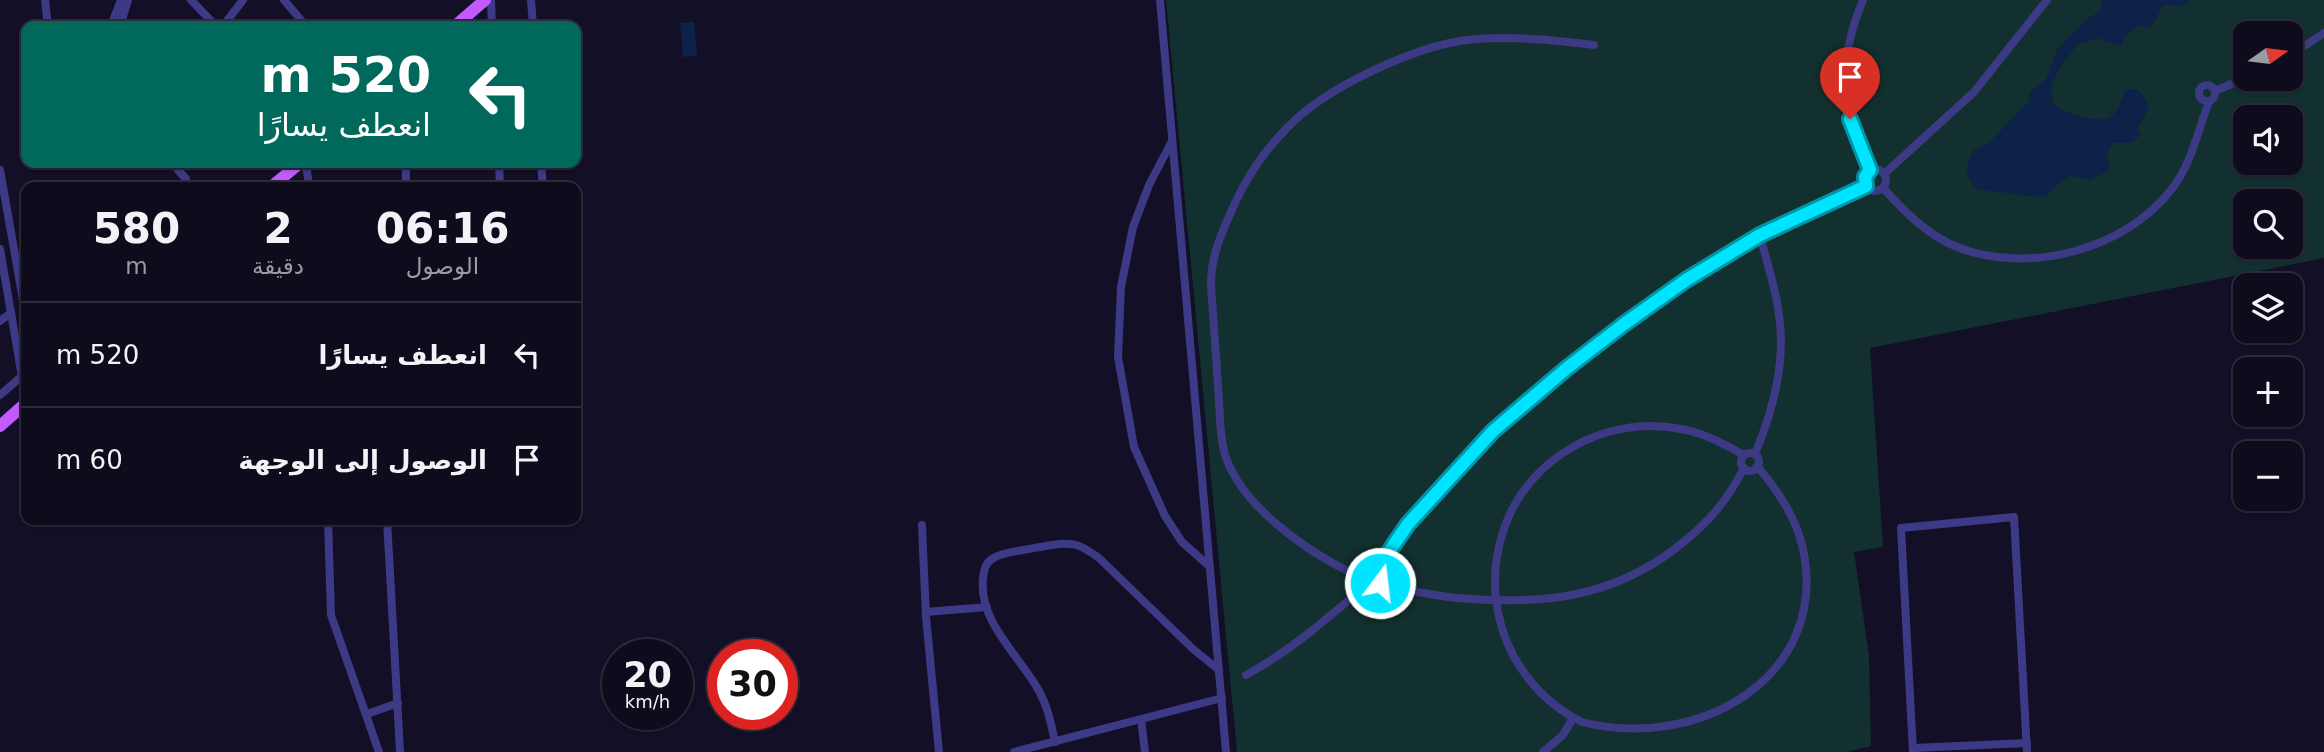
<!DOCTYPE html>
<html lang="ar">
<head>
<meta charset="utf-8">
<style>
	body { margin:0; font-family:"DejaVu Sans",Vazirmatn,sans-serif; background:#171425; color:#f1f3f6; direction:rtl; height:100vh; display:flex; flex-direction:column; font-size:26px; white-space:nowrap }
	* { box-sizing:border-box; margin:0 }
	p { font-size:23px; color:#9b9ba3 }
	.icon { flex:none; width:38px; height:38px; fill:none; stroke:currentColor; stroke-width:2; stroke-linecap:round; stroke-linejoin:round }
	.map { position:relative; flex:1; overflow:hidden; direction:ltr }
	.details { position:absolute; left:21px; top:182px; width:560px; height:343px; display:flex; flex-direction:column; background:#0e0b1c; border-radius:14px; box-shadow:0 2px 5px #0004,0 0 0 2px #2e2b3b; direction:rtl }
	.details>* { flex:none }
	.top-card { position:absolute; left:21px; top:21px; width:560px; height:147px; border-radius:14px; box-shadow:0 2px 5px #0004,0 0 0 2px #2e2b3b; direction:rtl; background:#00695c; color:#fff; overflow:hidden }
	.needle { width:46px; rotate:76deg }
	.fabs { position:absolute; left:2233px; top:21px; display:grid; gap:14px }
	.fabs a { display:grid; place-items:center; width:70px; height:70px; border-radius:14px; background:#0e0b1c; box-shadow:0 2px 5px #0004,0 0 0 2px #2e2b3b; font-size:35px }
	.speed { position:absolute; left:602px; top:639px; display:flex; gap:14px; font-size:35px; font-weight:700; text-align:center }
	.speed>* { display:grid; place-content:center; width:91px; height:91px; border-radius:50%; background:#0e0b1c; box-shadow:0 2px 5px #0004,0 0 0 2px #2e2b3b; line-height:1 }
	.speed small { font-size:18px; font-weight:400 }
	.speed .limit { border:10px solid #d22; background:#fff; color:#111 }
	.pin { position:absolute; display:grid; place-items:center; width:60px; height:60px; color:#fff; margin:-72px -30px; border-radius:50% 50% 50% 0; rotate:-45deg; box-shadow:0 0 7px #0007 }
	.pin .icon { rotate:45deg }
	.me { position:absolute; width:77px; margin:-38px; rotate:15deg; stroke-linejoin:round; filter:drop-shadow(0 0 5px #0008) }
	.turn { display:flex; align-items:center; gap:24px; height:147px; padding:0 35px; font-size:32px }
	.turn .icon { width:91px; height:91px; stroke-width:2.5 }
	.turn b { display:block; font-size:49px; line-height:60px }
	.eta { display:flex; justify-content:space-evenly; align-items:center; height:119px; text-align:center }
	.eta b { font-size:42px; font-weight:600; line-height:49px }
	ul { padding:0; list-style:none }
	li { display:flex; align-items:center; gap:21px; height:105px; padding:0 35px; border-top:2px solid #2e2b3b }
	li div { flex:1 }
	li b { display:block; font-size:26px }
	li em { font-style:normal }
	.map>svg:first-child { display:block }
	.green { fill:#12302f; fill-rule:evenodd }
	.water { fill:#0c2248 }
	.lines { fill:none; stroke-linecap:round; stroke-linejoin:round }
	.street { stroke:#3d3a85; stroke-width:8 }
	.primary { stroke:#c25bff; stroke-width:12 }
	.route-casing { stroke:#0095a6; stroke-width:18 }
	.route { stroke:#00e5ff; stroke-width:12 }
</style>
</head>
<body>
<div class="map">
<svg width="2324" height="752" viewBox="0 0 2324 752">
	<rect width="100%" height="100%" fill="#130f26"/>
	<!-- green -->
	<path class="green" d="M1166 0H2324V258L1870 348 1883 547 1854 552 1869 655 1871 746 1847 752H1237ZM2245 33H2291V79H2245ZM2245 117H2291V163H2245ZM2245 201H2291V247H2245Z"/>
	<!-- water -->
	<g class="water">
		<path d="M2102 0H2189L2186 6 2163 5 2153 24 2147 28 2139 25 2124 37 2122 46 2097 38 2077 45 2061 66 2051 85 2053 105C2067 112 2098 127 2113 115 2119 109 2122 98 2126 90L2137 89C2157 109 2145 110 2137 130L2142 133 2132 143H2113L2107 152 2110 171 2089 180 2071 176 2057 184 2047 196C2023 199 2001 189 1977 190L1967 175 1968 163 1974 150 1989 143 2029 101V93L2046 79 2057 50 2085 20 2099 12Z"/>
		<path d="M694 22 697 56 683 57 680 23Z"/>
	</g>
	<g class="lines">
		<!-- street -->
		<g class="street">
			<path d="M45 0 48 26"/>
			<path d="M191 0 216 26"/>
			<path d="M284 0 306 26"/>
			<path d="M491 0 492 26"/>
			<path d="M531 0 533 26"/>
			<path d="M1160 0 1226 752"/>
			<path d="M1863 0C1836 65 1842 107 1870 170"/>
			<path d="M111 26 121 0"/>
			<path d="M120 26 128 0"/>
			<path d="M223 26 243 0"/>
			<path d="M2291 55 2324 33"/>
			<circle cx="2207" cy="93" r="8"/>
			<path d="M2215 91 2245 78"/>
			<path d="M1172 141 1149 185 1133 227 1121 287 1118 357 1134 447 1165 516 1182 542 1209 566"/>
			<path d="M172 163 186 179"/>
			<path d="M306 163 309 187"/>
			<path d="M406 163V187"/>
			<path d="M499 163 500 187"/>
			<path d="M541 163 543 187"/>
			<circle cx="1875" cy="180" r="11"/>
			<path d="M0 170 26 317"/>
			<path d="M1884 174 1974 92 2047 0"/>
			<path d="M1883 188C1904 211 1927 235 1957 247 2029 275 2124 250 2171 190 2192 164 2197 132 2209 102"/>
			<path d="M0 249 26 400"/>
			<path d="M0 321 11 313"/>
			<path d="M0 395 22 376"/>
			<circle cx="1750" cy="462" r="9"/>
			<path d="M1755 454C1773 410 1786 363 1779 315 1776 288 1766 261 1760 235"/>
			<path d="M1744 455C1724 444 1704 433 1681 429 1607 414 1528 457 1504 529 1489 572 1493 618 1514 657 1530 685 1553 708 1582 722 1699 752 1830 676 1803 549 1796 517 1778 491 1757 466"/>
			<path d="M328 520 331 615 379 752"/>
			<path d="M387 520 400 752"/>
			<path d="M922 525 926 617 939 752"/>
			<circle cx="1366" cy="582" r="14"/>
			<path d="M1375 572C1386 556 1396 539 1408 524 1476 439 1560 369 1648 307 1684 281 1721 255 1760 235 1794 217 1831 202 1866 186"/>
			<path d="M1354 574C1307 552 1238 504 1224 451 1219 430 1220 407 1218 386 1216 352 1213 318 1211 284 1211 254 1223 230 1235 203 1249 173 1266 148 1290 125 1327 87 1414 47 1466 40 1509 35 1552 40 1594 45"/>
			<path d="M1379 587C1406 588 1432 596 1458 598 1539 605 1610 599 1676 548 1708 523 1725 504 1744 468"/>
			<path d="M926 612 987 607"/>
			<path d="M1246 675C1287 653 1322 623 1357 593"/>
			<path d="M367 714 398 703"/>
			<path d="M1141 719 1145 752"/>
			<path d="M1055 742C1051 724 1048 707 1039 691 1020 656 978 622 983 578 984 571 985 563 992 559 1000 553 1013 552 1023 550 1038 548 1061 541 1076 545 1084 547 1092 553 1099 558L1193 649 1219 670"/>
			<path d="M1913 748 2027 743"/>
			<path d="M1014 752 1222 698"/>
			<path d="M1543 752 1563 735 1573 718"/>
			<path d="M1913 752 1901 528 2014 517 2027 752"/>
		</g>
		<!-- primary -->
		<g class="primary">
			<path d="M455 26 485 0"/>
			<path d="M271 187 300 163"/>
			<path d="M0 426 26 403"/>
		</g>
	</g>
	<g class="lines">
		<!-- route casing -->
		<g class="route-casing">
			<path id="route" d="M1380 583 1375 572 1408 524 1493 431 1567 368 1624 324 1686 280 1760 235 1866 186 1865 177 1870 170 1850 119"/>
		</g>
		<!-- route -->
		<use href="#route" class="route"/>
	</g>
</svg>
<div class="fabs">
<a><svg class="needle" viewBox="-14 -14 28 28"><path d="M0-13l5 13h-10z" fill="#e53935"/><path d="M0 13l5-13h-10z" fill="#9b9ba3"/></svg></a>
<a><svg class="icon" aria-label="sound" viewBox="0 0 24 24"><path d="M4 9h4l5-4v14l-5-4H4zM17 9q2 3 0 6"/></svg></a>
<a><svg class="icon" aria-label="search" viewBox="0 0 24 24"><circle cx="10" cy="10" r="6"/><path d="M15 15l6 6"/></svg></a>
<a><svg class="icon" aria-label="layers" viewBox="0 0 24 24"><path d="M12 4l9 5-9 5-9-5zM3 14l9 5 9-5"/></svg></a>
<a>+</a>
<a>−</a>
</div>
<div class="speed"><div>20<small>km/h</small></div><div class="limit">30</div></div>
<div class="pin" style="left:1850px;top:119px;background:#d93025"><svg class="icon" aria-label="arrive" viewBox="0 0 24 24"><path d="M6 21V4h12l-3 4 3 4H6"/></svg></div>
<svg class="me" style="left:1380px;top:583px" viewBox="-20 -20 40 40"><circle r="17" fill="#00e5ff" stroke="#fff" stroke-width="3"/><path d="M0-11L8 9 0 5-8 9z" fill="#fff"/></svg>
<div class="top-card">
<div class="turn"><svg class="icon" aria-label="left" viewBox="0 0 24 24"><path d="M17 20v-9H6M10 6l-5 5 5 5"/></svg><div><b>520 m</b>انعطف يسارًا</div></div>
</div>
<section class="details">
<div class="eta">
<div><b>06:16</b><p>الوصول</p></div>
<div><b>2</b><p>دقيقة</p></div>
<div><b>580</b><p>m</p></div>
</div>
<ul>
<li><svg class="icon" aria-label="left" viewBox="0 0 24 24"><path d="M17 20v-9H6M10 6l-5 5 5 5"/></svg><div><b>انعطف يسارًا</b></div><em>520 m</em></li>
<li><svg class="icon" aria-label="arrive" viewBox="0 0 24 24"><path d="M6 21V4h12l-3 4 3 4H6"/></svg><div><b>الوصول إلى الوجهة</b></div><em>60 m</em></li>
</ul>
</section>
</div>
</body>
</html>
